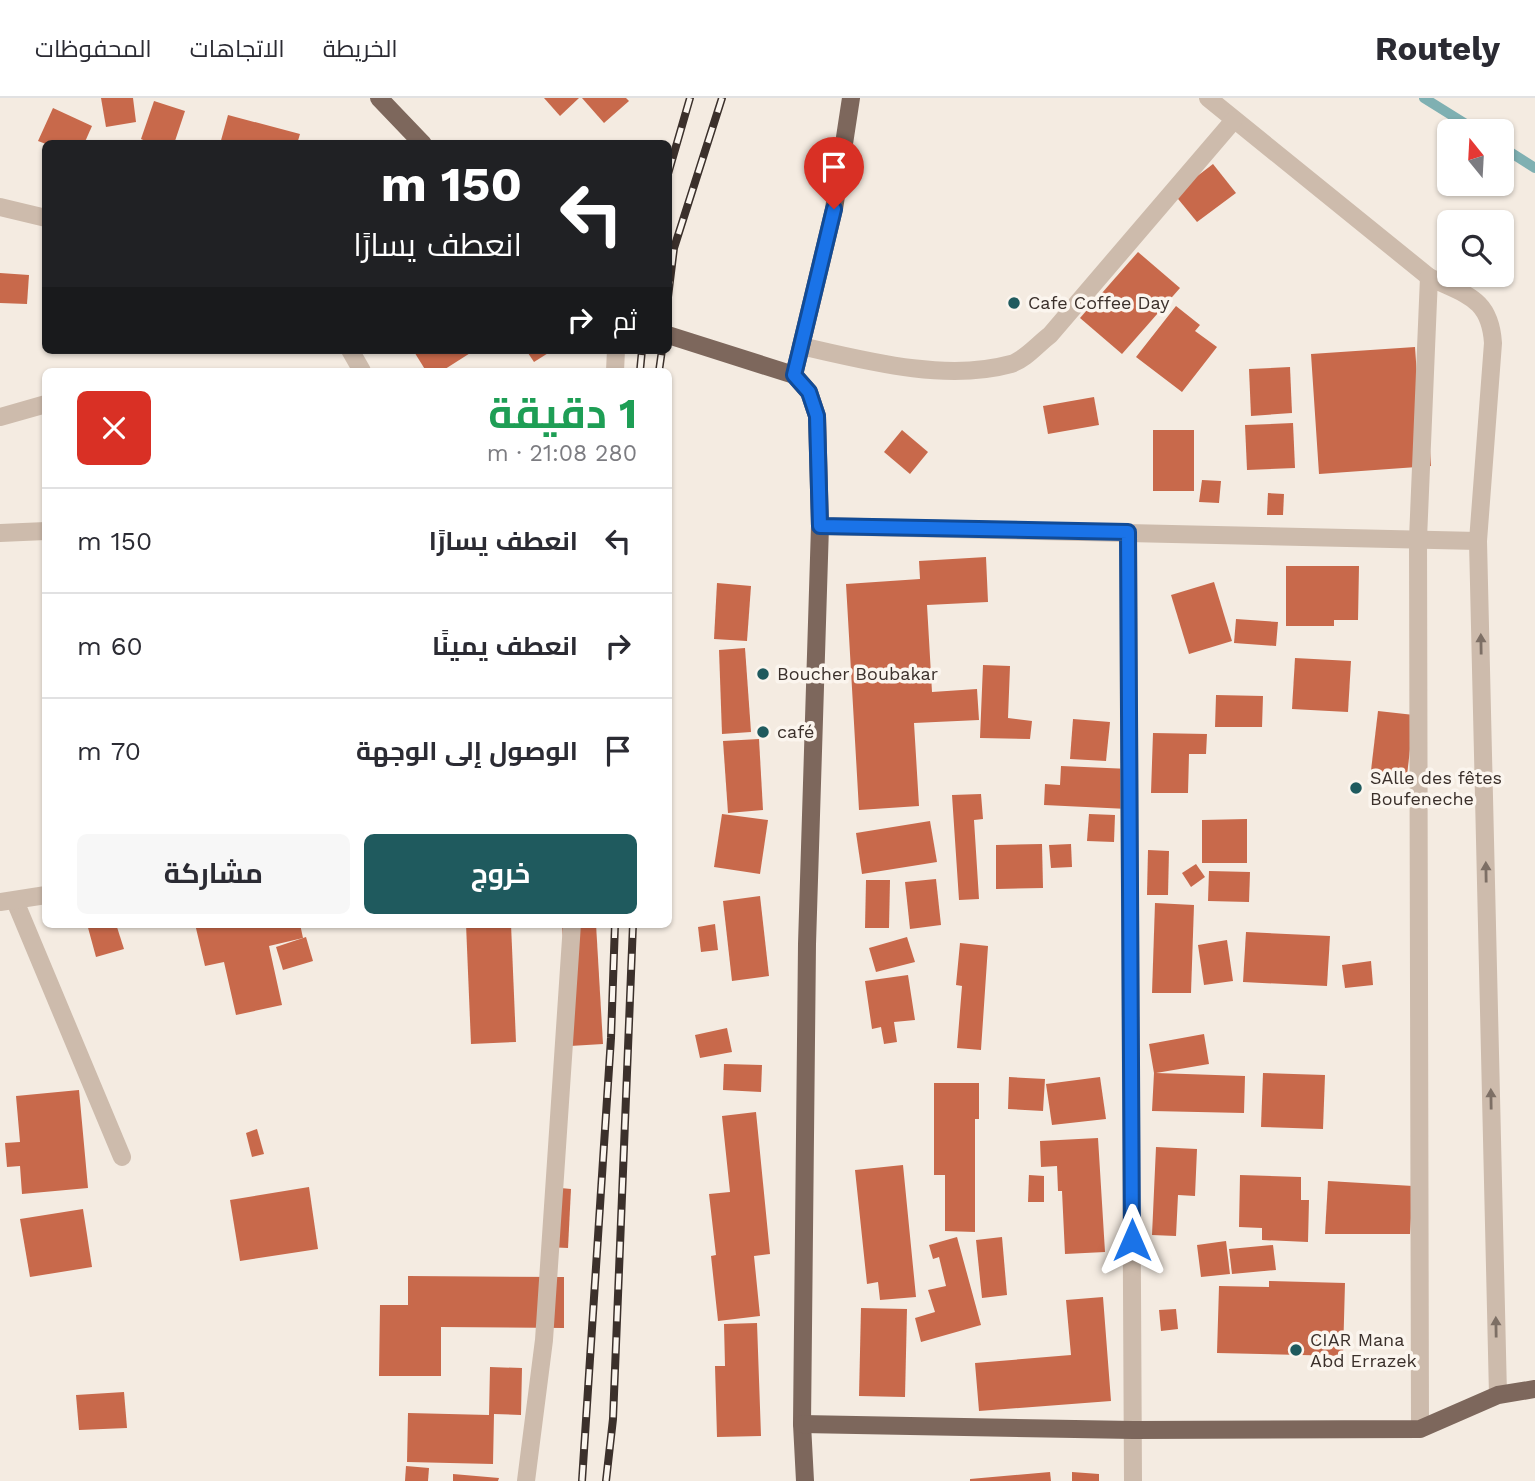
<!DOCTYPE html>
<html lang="ar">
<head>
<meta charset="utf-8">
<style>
	body { margin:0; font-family:"Work Sans",Cairo,sans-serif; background:#f7f7f7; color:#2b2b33; direction:rtl; height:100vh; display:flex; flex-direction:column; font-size:26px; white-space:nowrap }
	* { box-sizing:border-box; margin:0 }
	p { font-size:23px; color:#7c7c81 }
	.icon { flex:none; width:38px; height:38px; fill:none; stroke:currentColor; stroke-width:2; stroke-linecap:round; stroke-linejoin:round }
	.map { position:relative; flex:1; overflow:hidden; direction:ltr }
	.drawer { position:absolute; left:42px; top:270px; width:630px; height:560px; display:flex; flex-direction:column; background:#fff; border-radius:10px; box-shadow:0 2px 5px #0004; direction:rtl }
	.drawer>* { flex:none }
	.banner { position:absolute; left:42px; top:42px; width:630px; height:214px; border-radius:10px; box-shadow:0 2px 5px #0004; direction:rtl; background:#202124; color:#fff; overflow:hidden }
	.needle { width:46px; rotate:342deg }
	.tools { position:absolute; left:1437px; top:21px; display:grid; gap:14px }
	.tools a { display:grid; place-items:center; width:77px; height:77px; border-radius:10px; background:#fff; box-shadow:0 2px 5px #0004; font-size:35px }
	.pin { position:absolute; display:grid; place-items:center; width:60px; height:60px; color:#fff; margin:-72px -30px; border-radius:50% 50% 50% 0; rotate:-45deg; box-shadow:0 0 7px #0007 }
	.pin .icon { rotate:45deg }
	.me { position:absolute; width:77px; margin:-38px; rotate:0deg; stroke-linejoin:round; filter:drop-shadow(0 0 5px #0008) }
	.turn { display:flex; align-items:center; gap:24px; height:147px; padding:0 35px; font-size:32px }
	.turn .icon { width:91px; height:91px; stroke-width:2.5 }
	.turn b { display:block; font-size:49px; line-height:60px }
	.then { display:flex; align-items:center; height:66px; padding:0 35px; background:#0003; gap:14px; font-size:26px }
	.round { display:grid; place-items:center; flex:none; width:74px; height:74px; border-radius:10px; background:#f7f7f7 }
	.summary { display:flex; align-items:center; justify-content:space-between; height:119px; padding:0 35px }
	h1 { font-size:42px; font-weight:700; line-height:52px; color:#1e9e55 }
	.primary-button { display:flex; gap:14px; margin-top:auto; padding:14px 35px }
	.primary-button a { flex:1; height:80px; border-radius:10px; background:#1f5a5e; color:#fff; font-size:28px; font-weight:700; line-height:80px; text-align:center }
	.primary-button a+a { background:#f7f7f7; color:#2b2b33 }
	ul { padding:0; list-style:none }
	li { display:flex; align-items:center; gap:21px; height:105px; padding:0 35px; border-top:2px solid #e1e1e2 }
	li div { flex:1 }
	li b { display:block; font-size:26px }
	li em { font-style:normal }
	header { display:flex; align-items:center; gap:42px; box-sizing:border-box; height:98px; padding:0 35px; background:#fff; border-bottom:2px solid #e1e1e2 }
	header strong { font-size:33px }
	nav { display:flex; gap:38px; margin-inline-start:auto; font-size:24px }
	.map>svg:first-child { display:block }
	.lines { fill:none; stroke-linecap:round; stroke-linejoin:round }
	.stream { stroke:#7fb0b2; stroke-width:10 }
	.building { fill:#c8694b }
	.minor { stroke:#cdbbac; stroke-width:18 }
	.major { stroke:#7d675c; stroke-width:18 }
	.rail-casing { stroke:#3b302b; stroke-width:8 }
	.rail { stroke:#fbf5ee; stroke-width:5; stroke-dasharray:16; stroke-linecap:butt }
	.oneway { fill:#7d6f65 }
	.route-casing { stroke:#114b97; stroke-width:18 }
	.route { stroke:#1a73e8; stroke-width:12 }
	.poi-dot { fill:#1f5a5e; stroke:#fbf5ee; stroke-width:2.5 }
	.labels { text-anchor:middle; stroke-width:7; stroke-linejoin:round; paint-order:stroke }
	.poi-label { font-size:18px; fill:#3b302b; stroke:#fbf5ee; text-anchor:start }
</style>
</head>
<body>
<header>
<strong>Routely</strong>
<nav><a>الخريطة</a><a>الاتجاهات</a><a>المحفوظات</a></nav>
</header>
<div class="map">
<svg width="1535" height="1383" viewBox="0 0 1535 1383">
	<rect width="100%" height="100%" fill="#f4ebe1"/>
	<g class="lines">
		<!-- stream -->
		<g class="stream">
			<path d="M1424 0 1477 33"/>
			<path d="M1502 49 1535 70"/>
		</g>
	</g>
	<!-- building -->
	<g class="building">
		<path d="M101 0H133L136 24 106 29Z"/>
		<path d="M544 0H579L560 18Z"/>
		<path d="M582 0H626L629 3 604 25Z"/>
		<path d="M154 3 185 13 174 46H152L141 41Z"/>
		<path d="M53 10 92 28 84 46H46L38 43Z"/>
		<path d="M228 17 300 36 297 46H220Z"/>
		<path d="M1213 66 1236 95 1197 124 1174 96Z"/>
		<path d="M1138 154 1180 190 1122 256 1080 220Z"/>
		<path d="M0 175 29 177 27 206 0 205Z"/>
		<path d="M1176 208 1200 227 1195 233 1217 249 1182 294 1136 259Z"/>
		<path d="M1415 249 1421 336 1429 335 1431 368 1319 376 1311 256Z"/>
		<path d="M413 252H475L442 273H426Z"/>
		<path d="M526 252H553L534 264Z"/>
		<path d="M1290 269 1292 315 1251 318 1249 271Z"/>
		<path d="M1094 299 1099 327 1048 336 1043 308Z"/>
		<path d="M1293 325 1295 370 1247 372 1245 327Z"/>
		<path d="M902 332 928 354 910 376 884 354Z"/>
		<rect x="1153" y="332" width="41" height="61"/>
		<path d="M1202 382 1221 383 1219 405 1199 404Z"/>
		<path d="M1268 395 1284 396 1283 417H1267Z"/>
		<path d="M986 459 988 504 927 507 932 594 977 591 979 622 914 625 919 708 859 712 846 486 920 481 919 463Z"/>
		<path d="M1286 468H1359L1358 522H1334V528H1286Z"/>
		<path d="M1214 484 1232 543 1189 556 1171 497Z"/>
		<path d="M717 485 751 488 747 543 714 541Z"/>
		<path d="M1236 521 1278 524 1276 548 1234 545Z"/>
		<path d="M745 550 751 634 722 636 719 552Z"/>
		<path d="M1295 560 1351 563 1348 614 1292 611Z"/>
		<path d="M983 567 1010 568 1008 620 1032 623 1030 641 980 640Z"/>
		<path d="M1216 597 1263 598 1262 629H1215Z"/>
		<path d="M1378 613 1414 617 1406 686 1370 681Z"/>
		<path d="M1073 621 1110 624 1106 663 1070 661Z"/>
		<path d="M1153 635 1207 636 1206 656H1189L1188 695H1151Z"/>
		<path d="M759 641 763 712 728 715 723 643Z"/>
		<path d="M1061 668 1130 671 1128 711 1044 707 1045 686 1060 687Z"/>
		<path d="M981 696 983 721 974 722 979 801 959 802 952 697Z"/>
		<path d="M722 716 768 722 760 776 714 769Z"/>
		<path d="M1089 716 1115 717 1114 744 1087 743Z"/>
		<path d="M1247 721V765H1202V722Z"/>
		<path d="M930 723 937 764 862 776 856 735Z"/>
		<path d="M1042 746 1043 790 996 791V747Z"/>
		<path d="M1071 746 1072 769 1051 770 1049 747Z"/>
		<path d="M1148 752 1169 753 1168 797H1147Z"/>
		<path d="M1196 766 1205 779 1191 789 1182 775Z"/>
		<path d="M1209 773 1250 774 1249 804 1208 803Z"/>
		<path d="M936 781 941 827 910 831 905 784Z"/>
		<path d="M866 782H890L889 830H865Z"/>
		<path d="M760 798 769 878 732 883 723 803Z"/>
		<path d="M1155 805 1194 807 1191 895H1152Z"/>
		<path d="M87 826H116L124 851 96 859Z"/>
		<path d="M195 826H300L303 840 269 848 282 907 236 917 224 864 205 868Z"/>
		<path d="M466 826H511L516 944 471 946Z"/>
		<path d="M562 826H596L603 946 570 948Z"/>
		<path d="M715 826 718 852 701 854 698 829Z"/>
		<path d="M1246 834 1330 838 1327 888 1243 884Z"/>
		<path d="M306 839 313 863 283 872 276 849Z"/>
		<path d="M907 839 915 864 876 874 869 850Z"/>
		<path d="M1227 842 1233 883 1204 887 1198 847Z"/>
		<path d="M960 845 988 848 981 952 957 950 962 888 956 887Z"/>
		<path d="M1371 863 1373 887 1345 890 1342 867Z"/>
		<path d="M908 877 915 922 894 924 897 944 884 946 881 929 872 931 865 883Z"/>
		<path d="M727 930 732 954 700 960 695 937Z"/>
		<path d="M1204 936 1209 966 1156 975 1245 978 1244 1015 1152 1013 1154 975 1149 946Z"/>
		<path d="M724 966 762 967 761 994 723 992Z"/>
		<path d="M1263 975 1325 977 1323 1031 1261 1029Z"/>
		<path d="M1009 979 1045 981 1043 1013 1008 1011Z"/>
		<path d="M1100 979 1106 1021 1052 1027 1046 986Z"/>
		<path d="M934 985H979V1021H975V1134L945 1133V1077H934Z"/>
		<path d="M79 992 88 1090 22 1096 20 1068 7 1069 5 1045 20 1044 16 998Z"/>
		<path d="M756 1014 770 1156 754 1158 760 1218 718 1223 711 1158 716 1157 709 1096 730 1094 722 1018Z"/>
		<path d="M257 1031 264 1056 252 1059 246 1035Z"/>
		<path d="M1098 1040 1105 1154 1065 1156 1062 1093H1058L1057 1068 1041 1069 1040 1043Z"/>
		<path d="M1156 1049 1197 1051 1195 1098 1178 1097 1176 1138 1152 1137Z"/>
		<path d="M903 1067 916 1199 880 1202 878 1184 867 1186 855 1072Z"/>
		<path d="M1029 1077 1044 1078V1104H1028Z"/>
		<path d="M1240 1077 1301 1079V1102H1309L1308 1144 1262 1142V1130L1239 1129Z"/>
		<path d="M1328 1083 1413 1088 1410 1136H1325Z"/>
		<path d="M309 1089 318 1151 240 1163 230 1102Z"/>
		<path d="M550 1089 571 1091 568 1150 546 1149Z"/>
		<path d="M83 1111 92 1169 30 1179 20 1121Z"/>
		<path d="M957 1139 981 1227 921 1244 915 1220 935 1214 928 1192 946 1188 939 1159 933 1161 929 1147Z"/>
		<path d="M1002 1139 1007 1197 982 1200 976 1142Z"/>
		<path d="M1226 1143 1230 1176 1201 1179 1197 1147Z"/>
		<path d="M1273 1147 1276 1172 1232 1176 1229 1151Z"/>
		<path d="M408 1178 564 1179V1230L441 1229V1278H379L380 1207H408Z"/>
		<path d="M1269 1183 1345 1185 1343 1258 1217 1255 1219 1188 1269 1189Z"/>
		<path d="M1103 1199 1111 1303 979 1313 975 1265 1071 1257 1066 1202Z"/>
		<path d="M861 1210 907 1211 905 1299 859 1298Z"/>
		<path d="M1176 1211 1178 1231 1161 1233 1159 1212Z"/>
		<path d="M757 1225 761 1338 717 1339 715 1268H725L724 1226Z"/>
		<path d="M490 1269 522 1270 521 1317 494 1316 493 1366 407 1364 408 1315 489 1317Z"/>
		<path d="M124 1294 127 1330 79 1332 76 1297Z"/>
		<path d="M406 1368 429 1370 428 1383H405Z"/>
		<path d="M1050 1374 1051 1383H970V1381Z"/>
		<path d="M1072 1374 1099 1376V1383H1072Z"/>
		<path d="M453 1376 499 1380 498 1383H453Z"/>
	</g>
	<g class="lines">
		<!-- minor -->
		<g class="minor">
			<path d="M1208 0 1429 179"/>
			<path d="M0 109 46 120"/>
			<path d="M801 248C866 263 946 284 1011 266 1025 262 1039 245 1050 237L1234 22"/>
			<path d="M350 252 362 273"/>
			<path d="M615 273 616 252"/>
			<path d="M0 319 46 306"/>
			<path d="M820 428 1478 443"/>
			<path d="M1128 434 1133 1383"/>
			<path d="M0 435 46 433"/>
			<path d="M15 803 122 1059"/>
			<path d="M0 804 46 797"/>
			<path d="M1420 1331 1418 441 1429 179C1465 197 1490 199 1493 245L1478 443 1498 1297"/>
			<path d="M526 1383 544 1242 572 826"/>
		</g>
		<!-- major -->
		<g class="major">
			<path d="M379 0 423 46"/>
			<path d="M668 237 794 277 809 294 817 318 820 428 807 846 802 1326 805 1383"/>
			<path d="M794 277 834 111 851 0"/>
			<path d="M802 1326 1133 1332 1420 1331 1498 1297 1535 1291"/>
		</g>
		<!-- rail casing -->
		<g class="rail-casing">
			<g id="rail">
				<path d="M668 76 690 0"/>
				<path d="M668 199 674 150 722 0"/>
				<path d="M640 273 642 252"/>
				<path d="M659 273 662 252"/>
				<path d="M582 1383 611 940 615 826"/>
				<path d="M606 1383 613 1321 633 826"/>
			</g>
		</g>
		<!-- rail -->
		<use href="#rail" class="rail"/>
	</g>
	<!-- one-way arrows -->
	<defs><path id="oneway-solid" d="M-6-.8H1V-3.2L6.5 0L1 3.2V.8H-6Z" transform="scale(1.75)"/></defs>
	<g class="oneway">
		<use href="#oneway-solid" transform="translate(1481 546) rotate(-91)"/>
		<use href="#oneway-solid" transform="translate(1486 774) rotate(-91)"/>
		<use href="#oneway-solid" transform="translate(1491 1001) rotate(-91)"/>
		<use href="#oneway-solid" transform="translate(1496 1229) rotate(-91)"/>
	</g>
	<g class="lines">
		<!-- route casing -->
		<g class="route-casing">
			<path id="route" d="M834 111 794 277 809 294 817 318 820 428 1128 434 1132 1142"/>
		</g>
		<!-- route -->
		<use href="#route" class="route"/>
	</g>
	<!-- markers -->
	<g class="poi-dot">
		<circle cx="1014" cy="205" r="7"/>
		<circle cx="763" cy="576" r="7"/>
		<circle cx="763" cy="634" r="7"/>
		<circle cx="1356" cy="690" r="7"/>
		<circle cx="1296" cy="1252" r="7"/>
	</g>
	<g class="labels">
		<!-- poi labels -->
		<g class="poi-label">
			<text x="1028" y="211">Cafe Coffee Day</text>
			<text x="777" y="582">Boucher Boubakar</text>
			<text x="777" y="640">café</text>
			<text x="1370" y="686">SAlle des fêtes<tspan x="1370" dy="21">Boufeneche</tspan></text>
			<text x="1310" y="1248">CIAR Mana<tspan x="1310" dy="21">Abd Errazek</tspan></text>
		</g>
	</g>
</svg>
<div class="tools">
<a><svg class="needle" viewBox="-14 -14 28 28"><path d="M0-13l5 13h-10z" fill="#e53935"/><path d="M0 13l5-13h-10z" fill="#7c7c81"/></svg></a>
<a><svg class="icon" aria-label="search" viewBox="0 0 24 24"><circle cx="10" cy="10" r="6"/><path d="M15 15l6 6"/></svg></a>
</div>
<div class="pin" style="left:834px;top:111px;background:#d93025"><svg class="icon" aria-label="arrive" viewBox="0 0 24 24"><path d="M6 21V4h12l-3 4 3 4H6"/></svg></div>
<svg class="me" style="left:1132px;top:1142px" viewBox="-20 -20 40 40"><path d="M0-17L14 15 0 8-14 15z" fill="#1a73e8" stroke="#fff" stroke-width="4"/></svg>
<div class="banner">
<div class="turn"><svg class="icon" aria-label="left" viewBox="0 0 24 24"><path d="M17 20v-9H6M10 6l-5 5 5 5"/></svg><div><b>150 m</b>انعطف يسارًا</div></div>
<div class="then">ثم<svg class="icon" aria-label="right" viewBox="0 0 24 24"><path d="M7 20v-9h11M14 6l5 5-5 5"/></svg></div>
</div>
<section class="drawer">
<div class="summary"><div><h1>1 دقيقة</h1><p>280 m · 21:08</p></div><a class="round" style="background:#d93025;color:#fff"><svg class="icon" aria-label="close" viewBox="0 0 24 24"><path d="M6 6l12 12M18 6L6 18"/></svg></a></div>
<ul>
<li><svg class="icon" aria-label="left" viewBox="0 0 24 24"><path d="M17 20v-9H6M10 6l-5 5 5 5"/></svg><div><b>انعطف يسارًا</b></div><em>150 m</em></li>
<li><svg class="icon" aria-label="right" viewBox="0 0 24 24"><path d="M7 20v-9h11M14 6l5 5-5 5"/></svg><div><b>انعطف يمينًا</b></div><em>60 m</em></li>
<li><svg class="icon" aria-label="arrive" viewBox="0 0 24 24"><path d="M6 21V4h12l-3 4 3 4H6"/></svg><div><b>الوصول إلى الوجهة</b></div><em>70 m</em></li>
</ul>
<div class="primary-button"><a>خروج</a><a>مشاركة</a></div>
</section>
</div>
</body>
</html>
